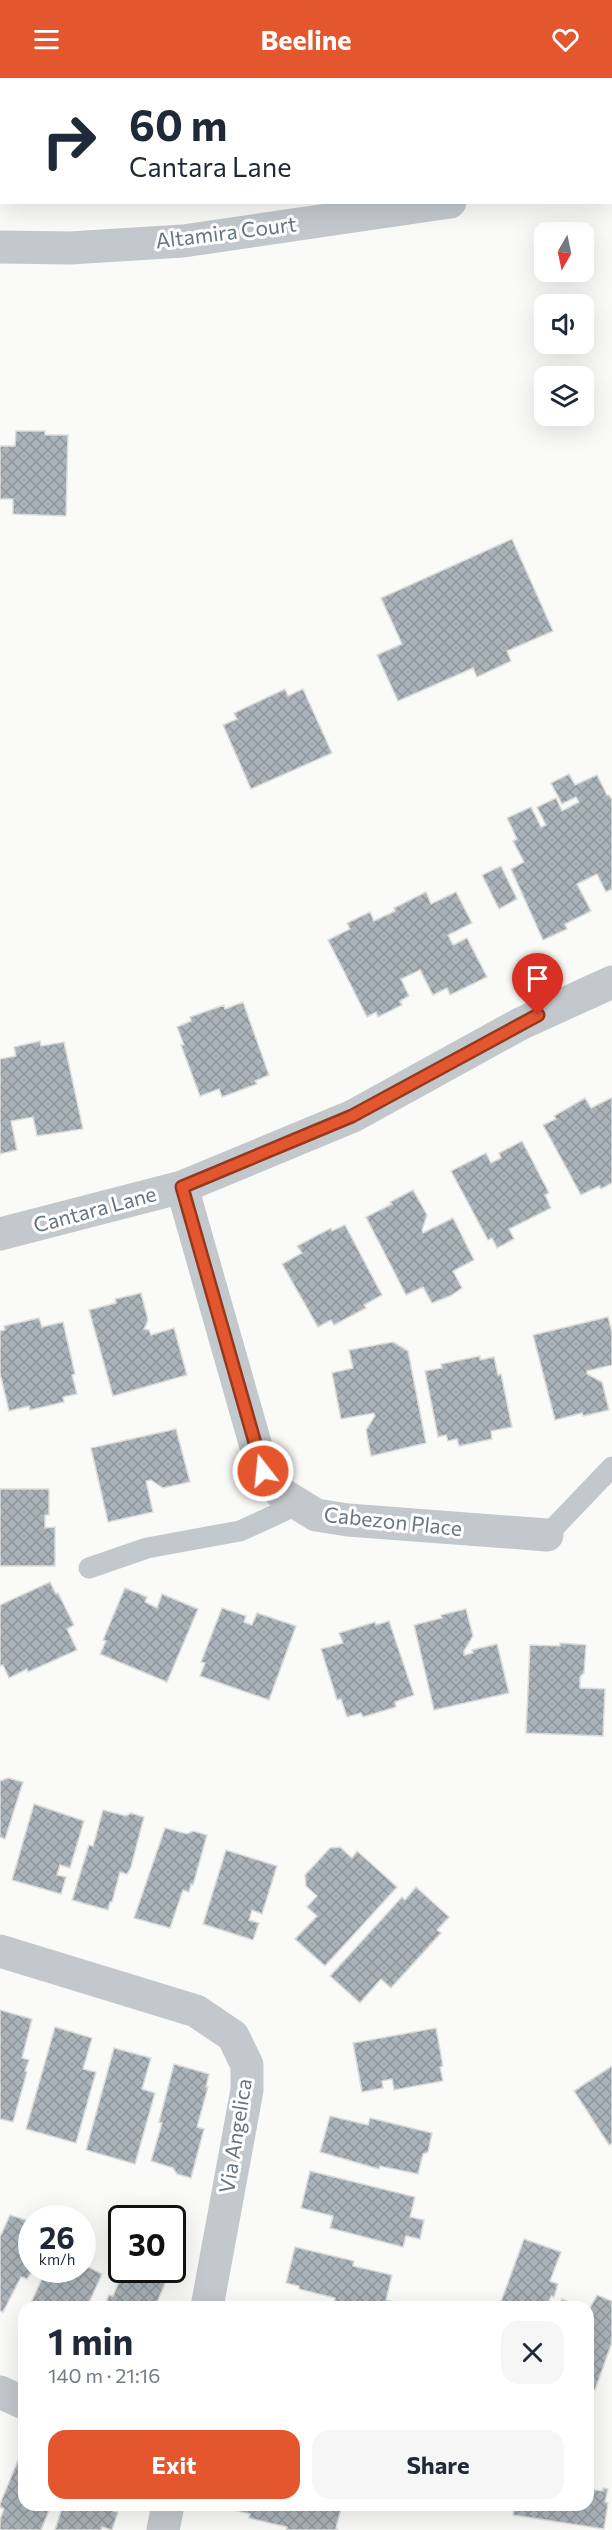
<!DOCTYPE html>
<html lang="en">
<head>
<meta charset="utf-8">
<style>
	body { margin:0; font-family:Commissioner,sans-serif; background:#f6f6f7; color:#1f2937; height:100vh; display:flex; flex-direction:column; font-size:22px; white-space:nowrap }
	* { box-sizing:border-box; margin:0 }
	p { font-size:20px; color:#747a83 }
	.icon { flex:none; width:33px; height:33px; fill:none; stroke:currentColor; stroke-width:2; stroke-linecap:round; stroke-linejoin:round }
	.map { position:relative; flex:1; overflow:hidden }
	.drawer { position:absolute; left:18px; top:2223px; width:576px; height:210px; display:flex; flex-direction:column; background:#fff; border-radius:18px; box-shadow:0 6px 24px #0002 }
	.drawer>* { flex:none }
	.top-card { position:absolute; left:0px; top:0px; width:612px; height:126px; box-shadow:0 6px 24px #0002; background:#fff; color:#1f2937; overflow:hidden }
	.needle { width:39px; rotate:189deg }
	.controls { position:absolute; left:534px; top:144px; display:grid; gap:12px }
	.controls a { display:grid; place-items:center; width:60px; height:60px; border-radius:12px; background:#fff; box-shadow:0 6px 24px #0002; font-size:30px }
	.speed { position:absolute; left:18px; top:2127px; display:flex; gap:12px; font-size:30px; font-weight:700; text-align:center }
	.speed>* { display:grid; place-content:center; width:78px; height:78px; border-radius:50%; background:#fff; box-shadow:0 6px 24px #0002; line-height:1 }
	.speed small { font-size:15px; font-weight:400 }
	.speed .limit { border:3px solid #111; border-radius:9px; background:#fff; color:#111 }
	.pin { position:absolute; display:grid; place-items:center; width:51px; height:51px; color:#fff; margin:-62px -26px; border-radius:50% 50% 50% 0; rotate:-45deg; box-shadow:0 0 6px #0007 }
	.pin .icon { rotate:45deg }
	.me { position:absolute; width:66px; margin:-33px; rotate:344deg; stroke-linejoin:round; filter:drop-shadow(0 0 4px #0008) }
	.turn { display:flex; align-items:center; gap:21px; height:126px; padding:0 30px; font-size:27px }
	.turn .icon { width:78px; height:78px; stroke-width:2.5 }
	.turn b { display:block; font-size:42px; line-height:51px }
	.round { display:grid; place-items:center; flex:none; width:63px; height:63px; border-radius:18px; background:#f6f6f7 }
	.headline { display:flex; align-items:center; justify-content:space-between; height:102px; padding:0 30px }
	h1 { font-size:36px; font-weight:700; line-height:45px }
	.cta { display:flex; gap:12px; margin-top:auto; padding:12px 30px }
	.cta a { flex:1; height:69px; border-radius:18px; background:#e4572e; color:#fff; font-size:24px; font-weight:700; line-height:69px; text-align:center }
	.cta a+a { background:#f6f6f7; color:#1f2937 }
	header { display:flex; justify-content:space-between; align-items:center; height:78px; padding:0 30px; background:#e4572e; color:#fff; font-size:27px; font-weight:700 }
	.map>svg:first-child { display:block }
	.building { fill:url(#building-cross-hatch); stroke:#dcdcda; stroke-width:1.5 }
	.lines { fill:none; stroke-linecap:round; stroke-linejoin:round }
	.service { stroke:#c3c8cc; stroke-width:21 }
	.minor { stroke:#c3c8cc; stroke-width:33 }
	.tertiary { stroke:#c3c8cc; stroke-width:33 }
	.route-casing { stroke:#94391e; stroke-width:15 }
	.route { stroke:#e4572e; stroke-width:10 }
	.labels { text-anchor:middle; stroke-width:6; stroke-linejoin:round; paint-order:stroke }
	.street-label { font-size:21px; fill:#657683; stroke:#fff }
</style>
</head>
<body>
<header><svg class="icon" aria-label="menu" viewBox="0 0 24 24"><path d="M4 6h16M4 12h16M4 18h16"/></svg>Beeline<svg class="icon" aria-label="heart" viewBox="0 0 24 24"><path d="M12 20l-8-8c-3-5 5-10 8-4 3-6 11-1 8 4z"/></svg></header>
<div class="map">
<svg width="612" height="2452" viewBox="0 0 612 2452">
	<defs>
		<pattern id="building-cross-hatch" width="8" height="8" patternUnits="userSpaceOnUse" patternTransform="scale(1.5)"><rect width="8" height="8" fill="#aab3b9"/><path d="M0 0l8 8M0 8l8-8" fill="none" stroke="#8e969c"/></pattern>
	</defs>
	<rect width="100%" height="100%" fill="#fafaf8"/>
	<!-- building -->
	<g class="building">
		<path d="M16 353H45V357H68L66 438 13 436V421H0V368H15Z"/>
		<path d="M512 461 553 553 507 573 511 583 477 599 473 590 398 623 377 577 402 566 381 520Z"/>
		<path d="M285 611 288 618 303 611 332 675 251 711 223 647 237 641 234 635Z"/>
		<path d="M569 696 575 707 597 697 607 717H609L612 722V811L606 814 597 796 577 806 591 833 565 846 567 851 543 862 511 791 524 784 513 763 517 761 507 740 531 729 541 749 546 747 537 729 556 720 562 733 579 724 576 719 562 726 551 705Z"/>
		<path d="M501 788 517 821 499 831 482 797Z"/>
		<path d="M426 814 431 826 456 814 472 845 448 857 453 867 467 860 487 899 450 917 447 910 433 917 420 892 401 901 409 918 400 923 402 927 378 939 376 934 367 939 328 862 350 851 347 845 370 834 374 843 395 833 394 830Z"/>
		<path d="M243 924 269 997 255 1003 257 1006 222 1019 219 1011 200 1018 181 967H184L177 949 191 943 190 939 224 927 225 931Z"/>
		<path d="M40 963 41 968 64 964 83 1051 37 1058 33 1039 11 1043 17 1072 0 1076V981L16 978 14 969Z"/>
		<path d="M585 1020 591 1030 611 1020 612 1022V1105L601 1111 599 1108 581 1117 543 1047 556 1041 554 1038Z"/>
		<path d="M522 1063 549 1115 545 1117 551 1130 509 1151 514 1161 497 1170 492 1160 488 1162 451 1093 486 1075 491 1085 501 1080 499 1075Z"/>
		<path d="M413 1112 427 1137 422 1152 423 1155 453 1140 474 1182 453 1193 462 1210 450 1218 432 1225 423 1209 406 1217 366 1139 392 1126 390 1124Z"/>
		<path d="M345 1147 382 1217 364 1227 366 1230 334 1247 331 1242 318 1249 282 1186 302 1175 297 1168 331 1150 332 1153Z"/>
		<path d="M141 1215 148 1242 144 1251 149 1252 151 1257 174 1250 187 1297 113 1318 89 1232 116 1225 115 1221Z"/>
		<path d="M608 1239 612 1254V1287L587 1293V1296L602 1304 609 1332 583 1338 582 1335 555 1342 533 1257Z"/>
		<path d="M39 1240 42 1249 63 1244 75 1296 72 1297 77 1316 63 1319 64 1324 30 1332 29 1328 9 1333 0 1295V1253L5 1252 4 1248Z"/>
		<path d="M393 1264 408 1273 426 1365 371 1378 366 1352 375 1338 374 1335 341 1341 332 1295 353 1290 349 1272Z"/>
		<path d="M480 1278V1282L494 1279 498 1297 501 1296 512 1349 491 1353 492 1361 459 1368 457 1361 448 1363 446 1357 438 1359 425 1293 442 1290 441 1286Z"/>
		<path d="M176 1351 190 1404 163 1410 151 1402 146 1403 153 1434 108 1444 91 1370Z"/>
		<path d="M0 1411H49V1437H45V1450L55 1449V1488H0Z"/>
		<path d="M50 1504 56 1516 58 1515 74 1547 67 1551 77 1572 28 1594 27 1591 9 1600 3 1587 0 1588V1527Z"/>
		<path d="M125 1510 147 1519 145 1524 157 1530 162 1516 198 1531 167 1604 100 1576 106 1563 103 1562Z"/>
		<path d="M222 1530 246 1538 244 1544 252 1547 257 1535 296 1548 269 1622 200 1598 205 1585 201 1584Z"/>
		<path d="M466 1531 473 1558 464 1573V1577L473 1575 472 1572 497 1566 509 1615 434 1632 414 1547 442 1540 441 1537Z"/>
		<path d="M389 1543 414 1617 395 1624 396 1629 363 1639 361 1635 347 1639 341 1621 337 1622 321 1571 343 1565 339 1555 375 1544 376 1547Z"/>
		<path d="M560 1565 586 1567 584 1595 580 1599V1610L605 1611 603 1658 526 1655 530 1567 560 1568Z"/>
		<path d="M8 1700 23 1704 5 1761 0 1759V1703Z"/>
		<path d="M34 1726 84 1743 70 1790 60 1787 57 1797 66 1799 61 1816 12 1802Z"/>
		<path d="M103 1732 126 1738 131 1735 144 1739 131 1789 127 1796 120 1794 112 1824H110L108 1832 72 1822 89 1767 93 1768Z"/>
		<path d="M165 1750 187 1756 193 1753 207 1757 193 1807 191 1806 189 1814 183 1812 170 1850 134 1840Z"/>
		<path d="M340 1769 352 1780 357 1773 397 1809 325 1888 295 1861 317 1838 307 1829 317 1818 306 1808 305 1797 330 1770Z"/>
		<path d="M226 1772 277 1788 262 1836 252 1832 249 1842 259 1845 253 1862 203 1846Z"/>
		<path d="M416 1809 449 1839 437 1852 441 1855 391 1910 381 1901 360 1925 330 1898 402 1819 405 1822Z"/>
		<path d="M0 1932 32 1941 22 1980 29 1982 25 1993 27 1994 13 2044 0 2041Z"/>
		<path d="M55 1949 92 1960 83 1991 96 1994 76 2065 26 2051Z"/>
		<path d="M436 1950 443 1988 440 1989 443 2003 394 2012 392 2001 382 2003 383 2010 362 2014 353 1965Z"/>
		<path d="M114 1970 151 1980 142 2011 155 2015 135 2086 86 2072Z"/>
		<path d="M174 1986 209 1996 206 2009H208L197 2049 204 2051 191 2100 177 2096 173 2090 151 2083 162 2045 159 2044Z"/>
		<path d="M612 1988V2065L609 2067 574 2013Z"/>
		<path d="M330 2038 368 2047 370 2040 432 2055 428 2074 423 2076 418 2096 380 2088 379 2091 320 2074Z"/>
		<path d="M310 2093 415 2119 410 2139 424 2142 420 2161 406 2158 403 2169 330 2150 333 2138 301 2130Z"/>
		<path d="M10 2137 32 2144 33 2192 27 2201 21 2199 3 2234 0 2233V2159Z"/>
		<path d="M524 2161 561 2174 550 2203 558 2206 554 2219 551 2218 547 2229H499Z"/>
		<path d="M295 2169 354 2183 353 2188 392 2197 386 2222 404 2226 403 2229H338L334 2228 335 2220 299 2211V2208L286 2205Z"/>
		<path d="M82 2186 102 2196 87 2229H29L46 2192H82Z"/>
		<path d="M124 2192H146L151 2194 159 2192 169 2196 155 2229H104L109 2217 113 2218Z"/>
		<path d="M597 2217 612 2223V2264L595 2312 588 2309V2229H559L562 2221 577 2227 578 2225 590 2230Z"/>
		<path d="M21 2375 24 2376V2427H43L50 2430 41 2452H0V2441L4 2431 0 2429V2426Z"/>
		<path d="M603 2410 608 2411 605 2424 608 2425 604 2451 513 2437 514 2431 496 2428 588 2427V2411L603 2413Z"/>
		<path d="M63 2427H95L118 2434 112 2452 102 2449 101 2452H55Z"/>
		<path d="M238 2427H342L336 2450 338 2452H286L287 2449 249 2440 250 2436 237 2433Z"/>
	</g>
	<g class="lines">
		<!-- service -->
		<g class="service">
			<path d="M547 1457 612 1389"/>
			<path d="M89 1490 147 1470 240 1453 299 1426"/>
		</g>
		<!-- minor -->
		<g class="minor">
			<path d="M610 101H612"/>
			<path d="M0 169 70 170 183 163 450 124"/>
			<path d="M182 1109 263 1393 282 1416 316 1437 348 1442 547 1457"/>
			<path d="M0 1873 196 1933 233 1958 247 1987V2012L207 2229"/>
			<path d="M0 2314 24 2325"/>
			<path d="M163 2452 168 2427"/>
		</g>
		<!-- tertiary -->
		<path class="tertiary" d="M0 1156 182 1109 353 1038 520 946 612 904"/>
	</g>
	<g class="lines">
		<!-- route casing -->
		<g class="route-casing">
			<path id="route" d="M263 1393 182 1109 352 1038 538 937"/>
		</g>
		<!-- route -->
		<use href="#route" class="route"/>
	</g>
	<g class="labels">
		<!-- street labels -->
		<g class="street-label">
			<text transform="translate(226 155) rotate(-7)" y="7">Altamira Court</text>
			<text transform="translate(95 1132) rotate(-15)" y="7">Cantara Lane</text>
			<text transform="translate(393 1444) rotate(6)" y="7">Cabezon Place</text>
			<text transform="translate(236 2058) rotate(-81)" y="7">Via Angelica</text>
		</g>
	</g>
</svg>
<div class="controls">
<a><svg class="needle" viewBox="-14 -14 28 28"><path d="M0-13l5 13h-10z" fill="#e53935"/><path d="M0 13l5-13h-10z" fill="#747a83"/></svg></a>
<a><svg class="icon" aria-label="sound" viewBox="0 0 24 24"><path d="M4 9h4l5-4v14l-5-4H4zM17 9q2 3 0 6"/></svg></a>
<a><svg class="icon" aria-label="layers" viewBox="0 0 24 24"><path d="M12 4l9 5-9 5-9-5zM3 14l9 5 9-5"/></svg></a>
</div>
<div class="speed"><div>26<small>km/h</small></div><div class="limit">30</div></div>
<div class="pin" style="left:538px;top:937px;background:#d93025"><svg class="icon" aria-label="arrive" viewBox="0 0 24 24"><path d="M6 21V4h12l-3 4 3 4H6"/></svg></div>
<svg class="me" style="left:263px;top:1393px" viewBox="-20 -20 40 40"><circle r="17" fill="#e4572e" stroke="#fff" stroke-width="3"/><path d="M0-11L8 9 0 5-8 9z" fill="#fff"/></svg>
<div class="top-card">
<div class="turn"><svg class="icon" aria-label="right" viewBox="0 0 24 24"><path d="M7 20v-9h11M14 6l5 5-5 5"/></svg><div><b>60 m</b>Cantara Lane</div></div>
</div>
<section class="drawer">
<div class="headline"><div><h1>1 min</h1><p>140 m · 21:16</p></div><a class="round"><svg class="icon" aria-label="close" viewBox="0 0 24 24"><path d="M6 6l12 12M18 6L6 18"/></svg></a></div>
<div class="cta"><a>Exit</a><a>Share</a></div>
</section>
</div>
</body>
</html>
